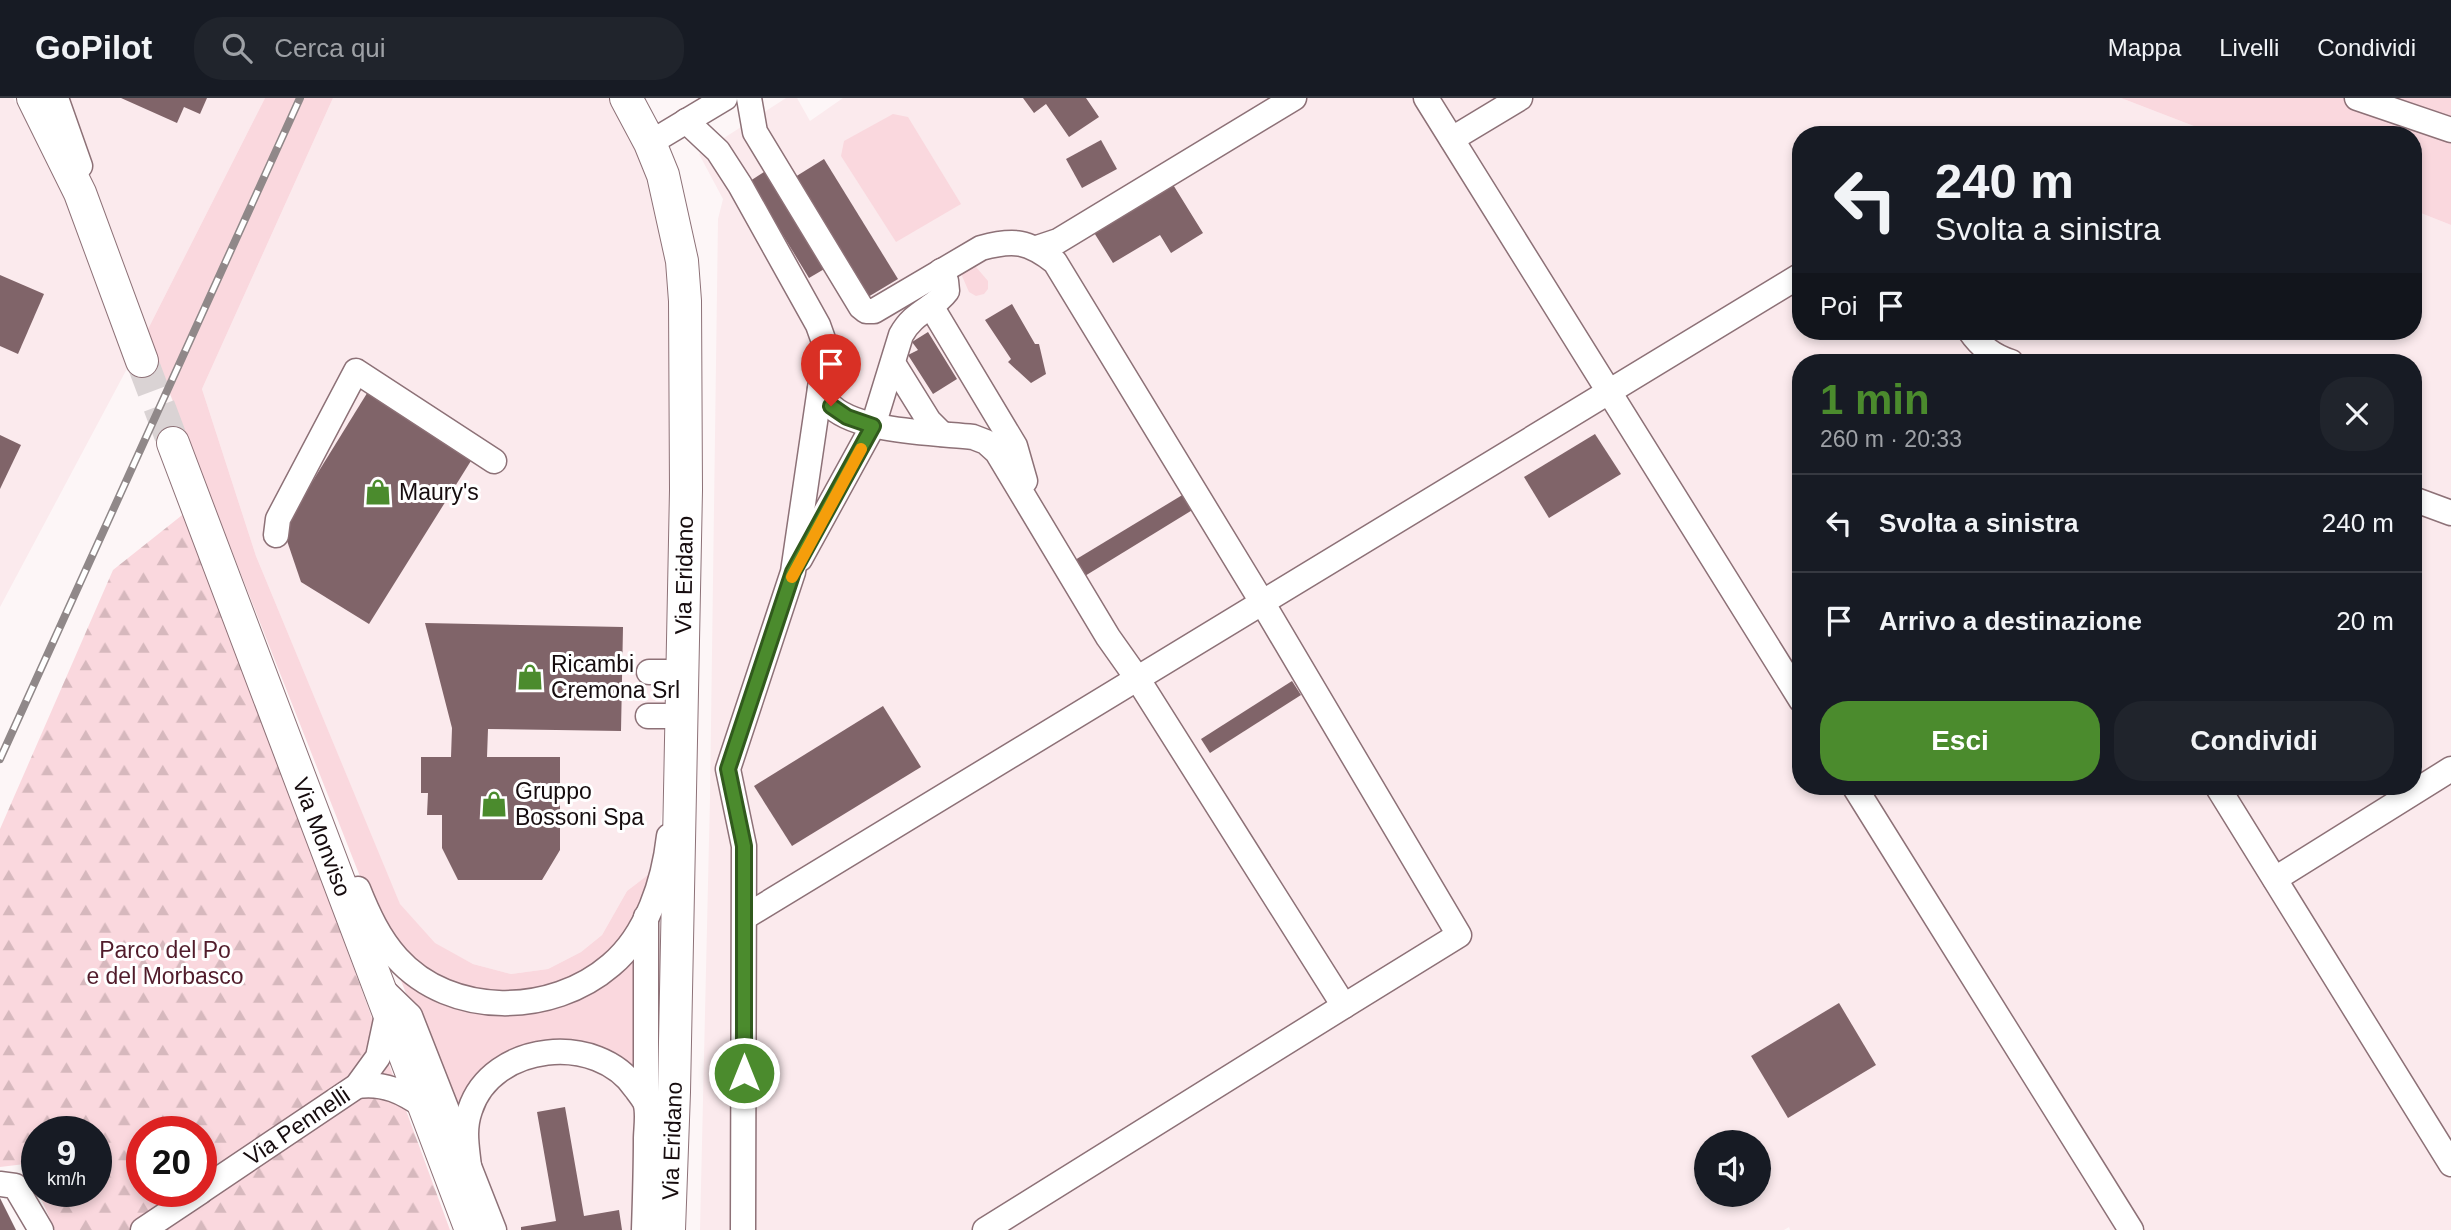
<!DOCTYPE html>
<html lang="it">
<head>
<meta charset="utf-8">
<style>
	body { margin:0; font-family:Arial,sans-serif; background:#20242c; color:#f1f3f6; height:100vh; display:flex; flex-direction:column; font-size:26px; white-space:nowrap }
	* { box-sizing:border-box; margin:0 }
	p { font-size:23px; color:#9ea1a6 }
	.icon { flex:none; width:38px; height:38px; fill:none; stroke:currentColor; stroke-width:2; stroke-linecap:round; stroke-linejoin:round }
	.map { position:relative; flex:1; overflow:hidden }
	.sheet { position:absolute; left:1792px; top:256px; width:630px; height:441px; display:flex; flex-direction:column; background:#171b24; border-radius:28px; box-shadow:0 4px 10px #0003 }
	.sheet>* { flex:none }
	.guide { position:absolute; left:1792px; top:28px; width:630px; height:214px; border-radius:28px; box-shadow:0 4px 10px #0003; background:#171b24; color:#f1f3f6; overflow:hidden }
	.tools { position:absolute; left:1694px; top:1032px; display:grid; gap:14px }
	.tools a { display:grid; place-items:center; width:77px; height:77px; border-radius:50%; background:#171b24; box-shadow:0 4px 10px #0003; font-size:35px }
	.speed { position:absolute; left:21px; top:1018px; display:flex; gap:14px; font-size:35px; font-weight:700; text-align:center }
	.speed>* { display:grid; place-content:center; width:91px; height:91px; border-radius:50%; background:#171b24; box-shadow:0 4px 10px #0003; line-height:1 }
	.speed small { font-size:18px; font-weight:400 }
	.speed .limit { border:10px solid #d22; background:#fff; color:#111 }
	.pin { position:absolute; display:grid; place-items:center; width:60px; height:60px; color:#fff; margin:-72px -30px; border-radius:50% 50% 50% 0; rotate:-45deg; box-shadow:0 0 7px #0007 }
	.pin .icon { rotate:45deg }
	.me { position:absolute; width:77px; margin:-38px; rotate:0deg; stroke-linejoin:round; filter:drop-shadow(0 0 5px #0008) }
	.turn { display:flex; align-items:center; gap:24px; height:147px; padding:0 28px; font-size:32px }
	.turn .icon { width:91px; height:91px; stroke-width:2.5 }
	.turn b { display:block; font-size:49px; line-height:60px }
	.then { display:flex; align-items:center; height:66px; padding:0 28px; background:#0003; gap:14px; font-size:26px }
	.round { display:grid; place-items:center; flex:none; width:74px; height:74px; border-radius:28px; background:#20242c }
	.summary { display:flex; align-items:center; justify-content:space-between; height:119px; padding:0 28px }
	h1 { font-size:42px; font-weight:800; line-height:52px; color:#4b8b2d }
	.primary-button { display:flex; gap:14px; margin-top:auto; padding:14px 28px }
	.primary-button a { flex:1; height:80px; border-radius:28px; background:#4b8b2d; color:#fff; font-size:28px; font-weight:800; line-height:80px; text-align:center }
	.primary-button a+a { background:#20242c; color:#f1f3f6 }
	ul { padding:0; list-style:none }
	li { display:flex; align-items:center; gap:21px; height:98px; padding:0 28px; border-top:2px solid #363941 }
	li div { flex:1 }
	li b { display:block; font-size:26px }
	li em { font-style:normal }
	header { display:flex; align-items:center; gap:42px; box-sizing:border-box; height:98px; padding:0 35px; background:#171b24; border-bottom:2px solid #363941 }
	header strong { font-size:33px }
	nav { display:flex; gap:38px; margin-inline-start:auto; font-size:24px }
	.search { width:490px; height:63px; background:#20242c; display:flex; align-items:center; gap:18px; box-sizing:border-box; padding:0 24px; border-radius:28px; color:#9ea1a6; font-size:26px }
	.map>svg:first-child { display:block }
	.built { fill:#fbeaed; fill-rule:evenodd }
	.green { fill:#fad8de }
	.forest { fill:url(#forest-firs); fill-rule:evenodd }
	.building { fill:#806469 }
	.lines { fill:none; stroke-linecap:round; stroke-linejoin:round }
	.major-tunnel { stroke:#dad3d4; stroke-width:32; stroke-dasharray:32 16; stroke-linecap:butt }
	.minor-casing { stroke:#8d7177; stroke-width:27 }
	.major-casing { stroke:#8d7177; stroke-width:34 }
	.minor { stroke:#fff; stroke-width:24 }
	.major { stroke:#fff; stroke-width:32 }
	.rail-casing { stroke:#908889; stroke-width:8 }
	.rail { stroke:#fff; stroke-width:5; stroke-dasharray:16; stroke-linecap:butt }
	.route-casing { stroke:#315a1d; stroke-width:18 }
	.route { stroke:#4b8b2d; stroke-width:12 }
	.slow { stroke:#f59e0b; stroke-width:12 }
	.labels { text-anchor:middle; stroke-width:6; stroke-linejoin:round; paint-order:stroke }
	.poi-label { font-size:23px; fill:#160c0e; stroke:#fff; text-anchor:start }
	.street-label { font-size:23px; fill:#160c0e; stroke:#fff }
	.park-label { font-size:23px; fill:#511c2b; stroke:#fff }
</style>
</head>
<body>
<header>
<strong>GoPilot</strong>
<div class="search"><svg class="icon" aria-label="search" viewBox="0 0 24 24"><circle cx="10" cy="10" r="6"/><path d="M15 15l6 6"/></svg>Cerca qui</div>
<nav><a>Mappa</a><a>Livelli</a><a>Condividi</a></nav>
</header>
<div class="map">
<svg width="2451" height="1132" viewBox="0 0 2451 1132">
	<defs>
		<pattern id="forest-firs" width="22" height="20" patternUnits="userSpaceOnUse" patternTransform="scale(1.75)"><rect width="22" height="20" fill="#fad8de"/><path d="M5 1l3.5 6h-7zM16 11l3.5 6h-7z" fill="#d6b8bd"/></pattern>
	</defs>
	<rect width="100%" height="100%" fill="#fdf6f7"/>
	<!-- built -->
	<g class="built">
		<path d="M0 0H13L144 229 60 0H265L146 235 0 509Z"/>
		<path d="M333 0H609L634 46 650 84 675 162 671 442 662 714 653 773 627 793 602 837 581 854 548 871 511 876 473 866 435 846 400 807 256 458 202 291Z"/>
		<path d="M786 0H797L810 23 843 0H2121L2217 37H1801V233H2413V112L2451 127V1132H1790L1789 1129 1784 1132H700L710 699 718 121 723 101 699 56ZM1801 264H2413V688H1801ZM1706 1045H1759V1097H1706Z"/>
		<path d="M569 942 597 949 623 961 642 981 639 1132H499L463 1005 480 977 507 953 539 943Z"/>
	</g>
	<!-- green -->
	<g class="green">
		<path d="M265 0H333L202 291 256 458 400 806 435 845 473 866 511 876 548 871 581 854 602 837 627 793 653 773 642 981 623 961 597 949 569 942 539 943 507 953 480 977 461 1035 146 235Z"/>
		<path d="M2121 0H2451V127L2413 112V37H2217Z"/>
		<path d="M893 16 908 19 961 106 896 144 841 58 844 43Z"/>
		<path d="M970 168 976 169 988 183V191L984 196 976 198 969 194 962 178 964 171Z"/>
	</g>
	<!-- forest -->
	<path class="forest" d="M186 414 450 1132H55L38 1094H96V1034H37V1092L25 1066 0 1069V731L113 472ZM142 1034H201V1094H142Z"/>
	<!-- building -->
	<g class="building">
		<path d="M121 0H207L200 16 184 9 177 25Z"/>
		<path d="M1023 0H1086L1099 19 1069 39 1046 6 1034 15Z"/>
		<path d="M1101 42 1117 71 1082 90 1066 61Z"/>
		<path d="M824 61 898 181 868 199 795 79Z"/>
		<path d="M767 72 826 170 809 180 750 83Z"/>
		<path d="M1172 85 1203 135 1171 155 1160 137 1113 165 1093 133Z"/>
		<path d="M0 177 44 196 18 256 0 248Z"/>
		<path d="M1012 206 1035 246H1039L1046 276 1031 285 1008 264 1011 261 985 222Z"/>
		<path d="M928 234 957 281 933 296 908 257 918 252 912 244Z"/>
		<path d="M369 292 474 358 369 526 301 484 283 431Z"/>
		<path d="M1595 336 1621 376 1549 420 1524 379Z"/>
		<path d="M0 337 21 347 0 391Z"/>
		<path d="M1184 396 1194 411 1080 481 1070 465Z"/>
		<path d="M425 525 623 529 621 633 488 631 487 659H560V752L542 782H458L442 750V717H427L428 695H421V659H451L452 630Z"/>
		<path d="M1292 583 1301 597 1210 655 1201 641Z"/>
		<path d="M883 608 921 669 792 748 754 688Z"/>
		<path d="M1839 905 1876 967 1788 1020 1751 958Z"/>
		<path d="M565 1009 584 1118 619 1112 622 1132H521V1129L556 1123 537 1014Z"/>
		<path d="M0 1100 16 1132H0Z"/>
	</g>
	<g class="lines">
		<!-- major-tunnel -->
		<path class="major-tunnel" d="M142 263 173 345"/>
		<!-- minor casing -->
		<g class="minor-casing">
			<g id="minor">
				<path d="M56 0 80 68"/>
				<path d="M749 0 755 34 861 209 866 213H874L981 150C1014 141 1028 143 1055 164L1262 504 1459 837 1344 908 1137 580 1108 539 997 354 986 344 973 339C935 335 860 334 832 309 827 305 824 297 820 291"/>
				<path d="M1426 0 1801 602"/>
				<path d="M2357 0 2451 32"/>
				<path d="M686 23 718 53 740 87 818 227 823 241 825 256 793 474 728 671 744 748 743 1132"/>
				<path d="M1452 41 1520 0"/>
				<path d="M650 45 725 0"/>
				<path d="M1037 150 1058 143 1294 0"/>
				<path d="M931 208 1015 348 1025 383"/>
				<path d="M1970 233C1981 249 1993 258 2011 264"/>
				<path d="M893 265 929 323 942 336"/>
				<path d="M2413 401 2451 415"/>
				<path d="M276 437 278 421 356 273 494 363"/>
				<path d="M800 461 873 328 901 237C914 213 933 212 947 193L946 183 941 173"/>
				<path d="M649 574H666"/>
				<path d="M648 618H665"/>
				<path d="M1854 688 2131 1132"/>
				<path d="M2217 688 2451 1066"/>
				<path d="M2275 781 2451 671"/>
				<path d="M358 791C368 816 379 840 397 860 451 920 552 918 611 867 647 837 664 783 669 738"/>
				<path d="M745 819 1801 177"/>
				<path d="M382 891 410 918 494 1132"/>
				<path d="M357 988C384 984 403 994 425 1009"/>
				<path d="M646 1005V819"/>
				<path d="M469 1069C467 1049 463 1032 470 1012 492 944 598 934 636 991 639 995 643 1000 645 1004 649 1014 646 1031 646 1041 646 1072 645 1102 644 1132"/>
				<path d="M0 1086 15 1088 41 1132"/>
				<path d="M201 1093 357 988 378 959 388 912"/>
				<path d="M143 1132 200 1094"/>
				<path d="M985 1132 1344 908"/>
			</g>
		</g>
		<!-- major casing -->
		<g class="major-casing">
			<g id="major">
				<path d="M33 0 80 95 142 263"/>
				<path d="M626 0 650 45 663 77 682 163 685 203 686 392 674 994 669 1132"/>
				<path d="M173 345 471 1132"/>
			</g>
		</g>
		<!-- minor -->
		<use href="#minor" class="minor"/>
		<!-- major -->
		<use href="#major" class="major"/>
		<!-- rail casing -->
		<g class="rail-casing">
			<path id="rail" d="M0 661 300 0"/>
		</g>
		<!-- rail -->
		<use href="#rail" class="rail"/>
	</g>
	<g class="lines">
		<!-- route casing -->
		<g class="route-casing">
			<path id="route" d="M744 975V748L728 671 793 474 873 328 847 319 831 308"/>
		</g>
		<!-- route -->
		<use href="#route" class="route"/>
		<!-- slow -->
		<path class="slow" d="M792 479 861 351"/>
	</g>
	<!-- icons -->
	<defs>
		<g id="shop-bare" transform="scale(2.1)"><path d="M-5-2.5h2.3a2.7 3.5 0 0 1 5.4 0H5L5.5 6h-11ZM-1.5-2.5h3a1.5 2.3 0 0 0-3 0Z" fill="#4b8b2d" stroke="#fff" stroke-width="2.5" paint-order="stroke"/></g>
	</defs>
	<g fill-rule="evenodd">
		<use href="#shop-bare" x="378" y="394"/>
		<use href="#shop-bare" x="530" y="579"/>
		<use href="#shop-bare" x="494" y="706"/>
	</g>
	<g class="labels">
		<!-- poi labels -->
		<g class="poi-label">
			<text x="399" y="402">Maury's</text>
			<text x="551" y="574">Ricambi<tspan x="551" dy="26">Cremona Srl</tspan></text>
			<text x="515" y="701">Gruppo<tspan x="515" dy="26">Bossoni Spa</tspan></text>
		</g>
		<!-- street labels -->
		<g class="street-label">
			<text transform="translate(684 477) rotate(-89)" y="8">Via Eridano</text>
			<text transform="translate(322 739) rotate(69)" y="8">Via Monviso</text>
			<text transform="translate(297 1028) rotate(-34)" y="8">Via Pennelli</text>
			<text transform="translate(672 1043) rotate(-88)" y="8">Via Eridano</text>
		</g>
		<!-- park labels -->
		<g class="park-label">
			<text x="165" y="860">Parco del Po<tspan x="165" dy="26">e del Morbasco</tspan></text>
		</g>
	</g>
</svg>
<div class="tools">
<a><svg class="icon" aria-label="sound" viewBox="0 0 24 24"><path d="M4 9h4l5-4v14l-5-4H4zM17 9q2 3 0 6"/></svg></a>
</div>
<div class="speed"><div>9<small>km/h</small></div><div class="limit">20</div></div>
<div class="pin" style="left:831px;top:308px;background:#d93025"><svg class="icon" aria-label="arrive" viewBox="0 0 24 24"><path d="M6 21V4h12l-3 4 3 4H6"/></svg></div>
<svg class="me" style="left:744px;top:975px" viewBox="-20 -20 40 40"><circle r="17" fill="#4b8b2d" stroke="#fff" stroke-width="3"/><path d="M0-11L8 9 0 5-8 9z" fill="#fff"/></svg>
<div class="guide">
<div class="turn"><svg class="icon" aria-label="left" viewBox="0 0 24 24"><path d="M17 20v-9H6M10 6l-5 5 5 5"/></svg><div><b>240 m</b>Svolta a sinistra</div></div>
<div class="then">Poi<svg class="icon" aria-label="arrive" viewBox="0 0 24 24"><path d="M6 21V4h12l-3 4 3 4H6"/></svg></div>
</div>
<section class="sheet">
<div class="summary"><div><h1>1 min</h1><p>260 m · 20:33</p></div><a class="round"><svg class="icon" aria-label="close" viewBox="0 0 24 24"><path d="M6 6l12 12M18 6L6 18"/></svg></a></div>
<ul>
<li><svg class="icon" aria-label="left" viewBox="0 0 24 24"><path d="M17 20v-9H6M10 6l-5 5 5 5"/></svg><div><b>Svolta a sinistra</b></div><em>240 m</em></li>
<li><svg class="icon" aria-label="arrive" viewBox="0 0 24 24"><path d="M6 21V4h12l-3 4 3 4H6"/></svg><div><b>Arrivo a destinazione</b></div><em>20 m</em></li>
</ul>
<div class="primary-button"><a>Esci</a><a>Condividi</a></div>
</section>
</div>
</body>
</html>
